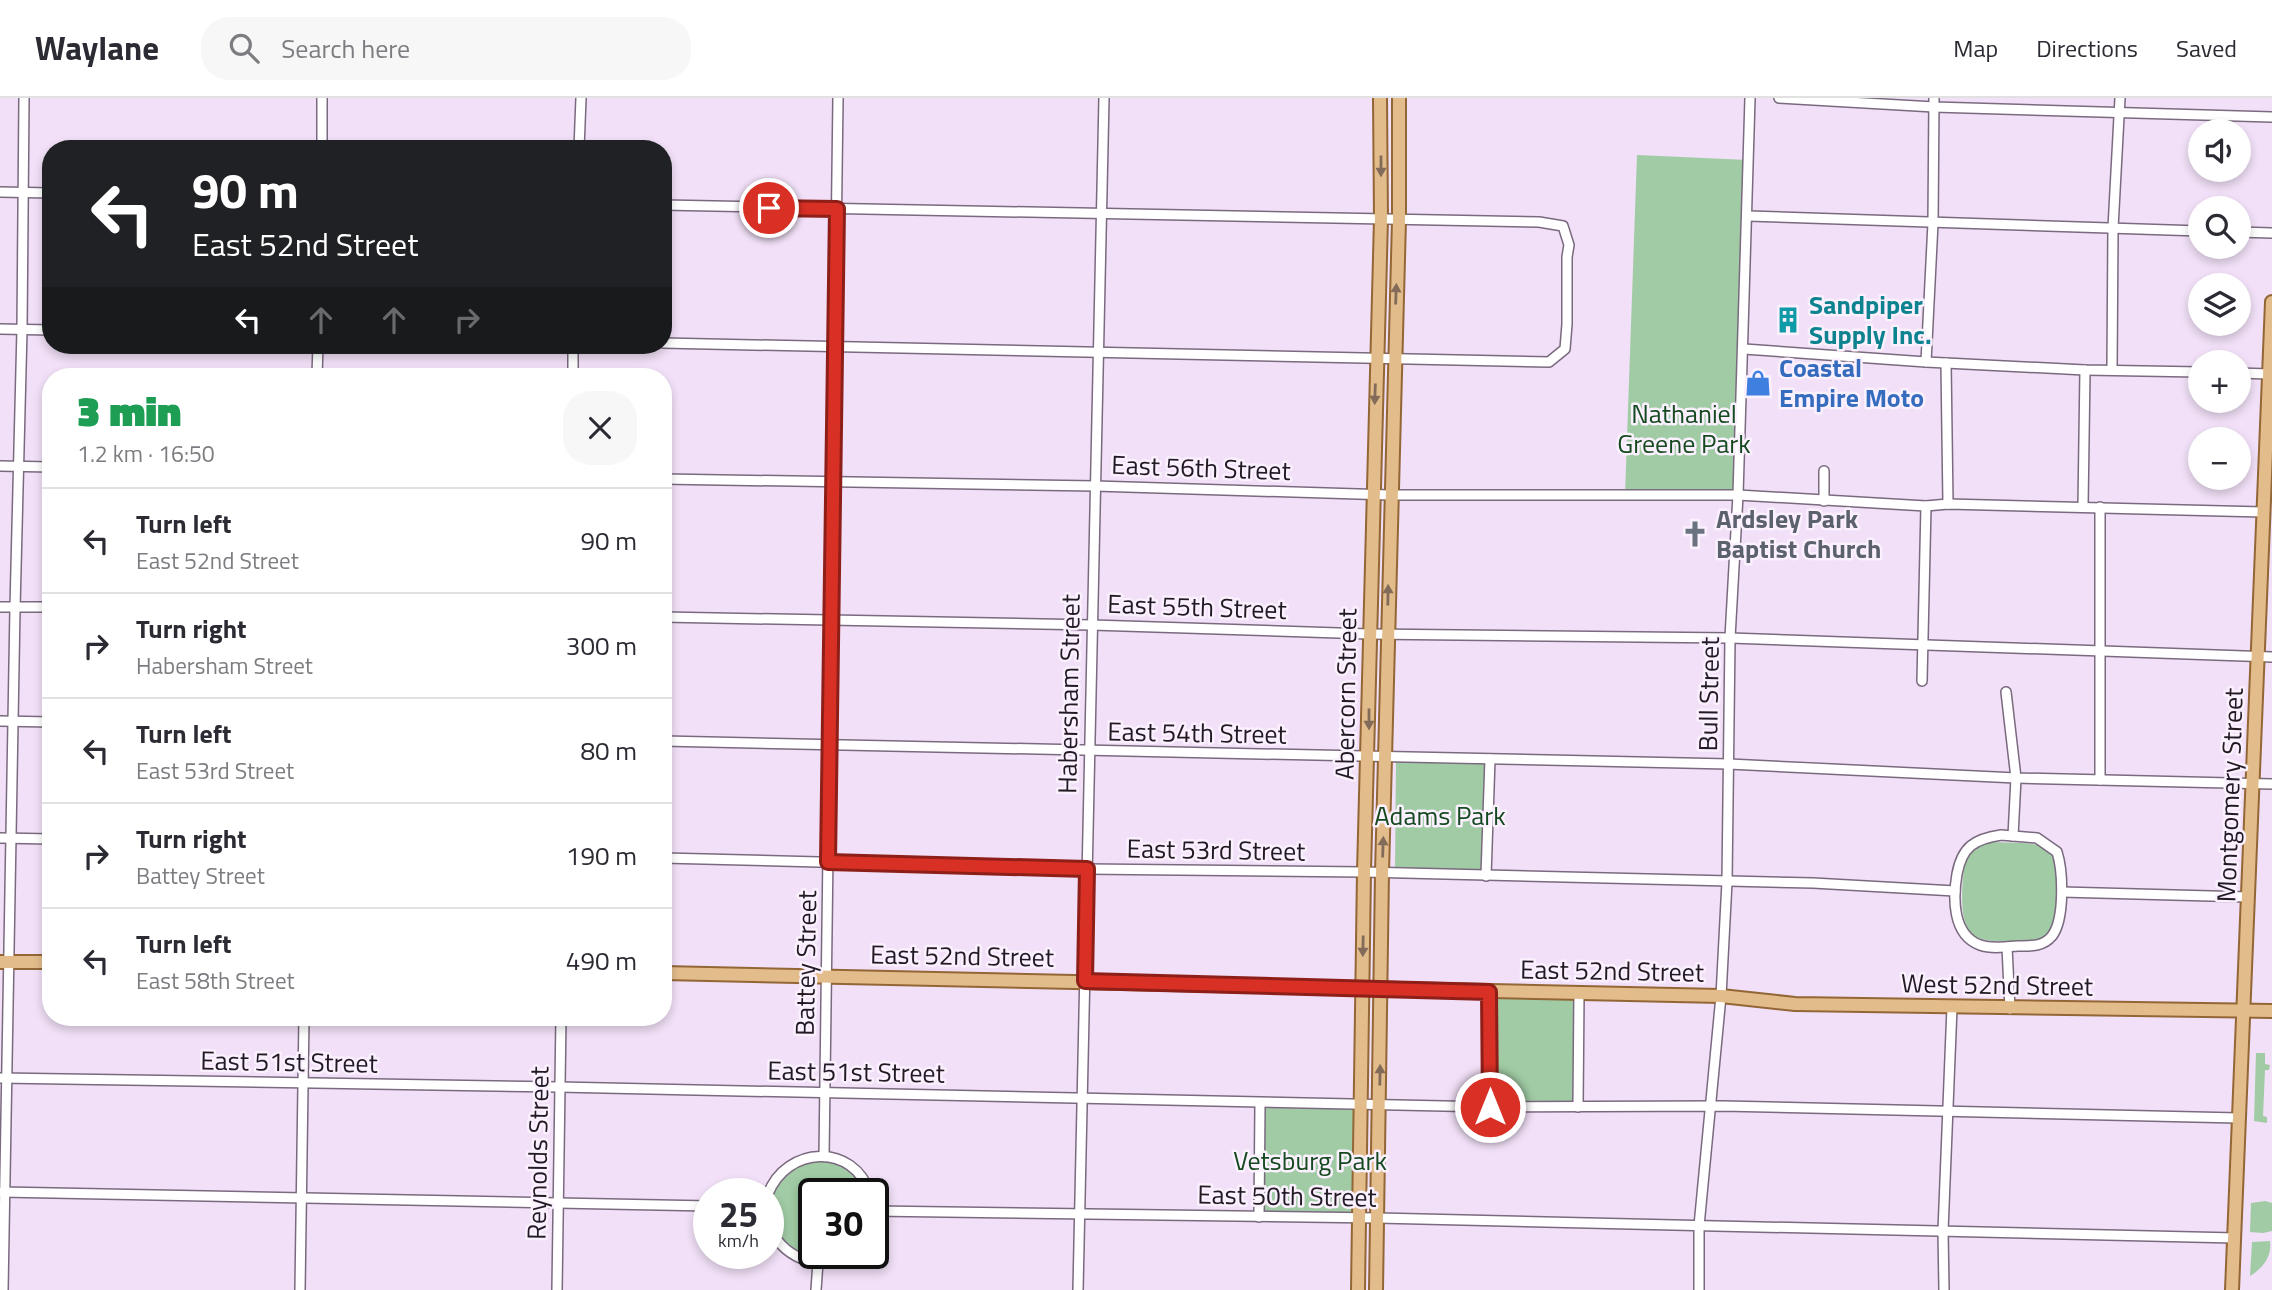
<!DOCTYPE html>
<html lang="en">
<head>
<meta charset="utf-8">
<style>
	body { margin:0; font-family:"Titillium Web",sans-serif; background:#f7f7f7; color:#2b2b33; height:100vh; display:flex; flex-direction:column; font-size:26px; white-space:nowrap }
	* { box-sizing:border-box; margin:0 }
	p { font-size:23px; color:#7c7c81 }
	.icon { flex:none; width:38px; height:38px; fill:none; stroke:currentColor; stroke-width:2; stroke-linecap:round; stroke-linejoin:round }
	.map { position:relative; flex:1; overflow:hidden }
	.side { position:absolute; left:42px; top:270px; width:630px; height:658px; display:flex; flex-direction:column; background:#fff; border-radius:28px; box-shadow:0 4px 10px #0003 }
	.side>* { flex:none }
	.hud { position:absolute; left:42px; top:42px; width:630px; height:214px; border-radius:28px; box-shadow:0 4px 10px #0003; background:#202124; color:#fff; overflow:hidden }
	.buttons { position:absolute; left:2188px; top:21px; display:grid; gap:14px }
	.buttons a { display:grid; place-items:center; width:63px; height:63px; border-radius:50%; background:#fff; box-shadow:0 4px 10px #0003; font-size:35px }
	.speed { position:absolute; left:693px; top:1080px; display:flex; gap:14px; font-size:35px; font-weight:700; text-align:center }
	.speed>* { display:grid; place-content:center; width:91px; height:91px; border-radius:50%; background:#fff; box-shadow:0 4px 10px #0003; line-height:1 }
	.speed small { font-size:18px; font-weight:400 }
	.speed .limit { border:4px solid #111; border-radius:10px; background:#fff; color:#111 }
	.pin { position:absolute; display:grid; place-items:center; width:60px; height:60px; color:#fff; margin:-30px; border:4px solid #fff; border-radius:50%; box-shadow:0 2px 7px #0007 }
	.me { position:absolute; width:77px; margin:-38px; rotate:0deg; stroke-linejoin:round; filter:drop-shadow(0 0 5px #0008) }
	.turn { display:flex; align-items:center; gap:24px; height:147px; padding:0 35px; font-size:32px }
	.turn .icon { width:91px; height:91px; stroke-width:2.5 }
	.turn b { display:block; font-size:49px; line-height:60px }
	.lanes { display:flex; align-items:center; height:66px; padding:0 35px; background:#0003; justify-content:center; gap:35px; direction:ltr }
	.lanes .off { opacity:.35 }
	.round { display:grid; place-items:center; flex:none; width:74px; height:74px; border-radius:28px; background:#f7f7f7 }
	.overview { display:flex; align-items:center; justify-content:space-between; height:119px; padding:0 35px }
	h1 { font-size:42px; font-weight:800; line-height:52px; color:#1e9e55 }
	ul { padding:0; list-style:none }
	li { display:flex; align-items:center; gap:21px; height:105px; padding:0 35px; border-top:2px solid #e1e1e2 }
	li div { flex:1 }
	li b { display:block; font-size:26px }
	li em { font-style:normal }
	header { display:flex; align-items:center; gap:42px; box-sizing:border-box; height:98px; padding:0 35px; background:#fff; border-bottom:2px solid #e1e1e2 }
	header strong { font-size:33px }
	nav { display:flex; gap:38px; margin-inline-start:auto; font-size:24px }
	.search { width:490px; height:63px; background:#f7f7f7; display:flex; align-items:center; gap:18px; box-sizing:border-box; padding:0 24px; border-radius:28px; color:#7c7c81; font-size:26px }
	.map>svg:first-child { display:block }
	.green { fill:#a0cba4 }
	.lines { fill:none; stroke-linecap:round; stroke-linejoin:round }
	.minor-casing { stroke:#7a6a7f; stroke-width:12 }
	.major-casing { stroke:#936636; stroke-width:16 }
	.minor { stroke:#fff; stroke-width:9 }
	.major { stroke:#e3bc8c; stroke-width:12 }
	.oneway { fill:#826b58 }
	.route-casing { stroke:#8d1f18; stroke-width:18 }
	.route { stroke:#d93025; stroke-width:12 }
	.labels { text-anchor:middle; stroke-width:5; stroke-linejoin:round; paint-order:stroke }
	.culture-label { font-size:26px; font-weight:bold; fill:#0d838f; stroke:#fbf0fe; text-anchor:start }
	.shop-label { font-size:26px; font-weight:bold; fill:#366cbe; stroke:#fbf0fe; text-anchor:start }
	.park-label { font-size:26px; fill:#15491f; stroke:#fbf0fe }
	.street-label { font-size:26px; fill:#211a23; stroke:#fbf0fe }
	.worship-label { font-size:26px; font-weight:bold; fill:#5b616d; stroke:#fbf0fe; text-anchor:start }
</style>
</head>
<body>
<header>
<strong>Waylane</strong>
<div class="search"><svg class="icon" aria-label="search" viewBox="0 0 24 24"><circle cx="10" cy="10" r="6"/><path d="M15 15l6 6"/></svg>Search here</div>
<nav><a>Map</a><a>Directions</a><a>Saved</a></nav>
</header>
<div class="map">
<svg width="2272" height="1192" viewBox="0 0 2272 1192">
	<rect width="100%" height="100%" fill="#f1e0f7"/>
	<!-- green -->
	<g class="green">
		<path d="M1637 57 1748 62 1738 397H1625Z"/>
		<path d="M1396 664H1486L1483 774 1395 771Z"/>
		<path d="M1989 744C2004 745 2037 743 2048 751 2061 761 2059 826 2047 837 2037 846 2023 843 2011 843 1999 843 1985 844 1974 838 1956 827 1963 775 1966 756L1975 748Z"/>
		<path d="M1489 894 1579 895 1578 1009H1490Z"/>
		<path d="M2256 955H2265V966L2270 967 2269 972H2265L2263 1018 2267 1019V1025L2254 1023Z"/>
		<path d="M1264 1010 1357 1011 1356 1116 1264 1115Z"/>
		<path d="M810 1059 851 1069 870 1095 814 1096V1155H848L830 1163 792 1157 768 1126V1096L776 1080Z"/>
		<path d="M2265 1103 2272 1105V1133L2263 1135 2250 1134 2251 1105Z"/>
		<path d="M2270 1143C2272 1159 2263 1170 2250 1178L2252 1144Z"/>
	</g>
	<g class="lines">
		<!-- minor casing -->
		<g class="minor-casing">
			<g id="minor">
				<path d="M1779 0 1934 9 2272 19"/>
				<path d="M322 51V0"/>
				<path d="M579 51 581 0"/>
				<path d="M0 94 51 95"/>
				<path d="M663 107 1539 124 1563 128 1569 147 1567 159V226L1565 251 1549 264 663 245"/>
				<path d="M1748 118 2200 133"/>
				<path d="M2238 134 2272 135"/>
				<path d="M0 231 51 232"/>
				<path d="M1744 251 1926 264 2085 272 2200 274"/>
				<path d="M1926 264 1933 125 1934 0"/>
				<path d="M1946 265 1948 406"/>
				<path d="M2112 271 2113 130 2120 0"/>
				<path d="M2238 275 2269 276"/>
				<path d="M317 278 318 247"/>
				<path d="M573 278V247"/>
				<path d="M0 368 51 369"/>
				<path d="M663 381 1095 388 1390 397H1738L1926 408 1948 406 2263 414"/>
				<path d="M1824 403V373"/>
				<path d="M2083 408 2085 272"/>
				<path d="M2100 409V682"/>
				<path d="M0 509H51"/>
				<path d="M663 519 1092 527 1369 536 1730 540 2272 559"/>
				<path d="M1922 583 1926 408"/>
				<path d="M2006 594 2016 680 2013 738"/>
				<path d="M0 623 51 624"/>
				<path d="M663 643 1729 666 2016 680 2272 686"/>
				<path d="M2001 737 2037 740 2057 754C2063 773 2065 821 2052 838 2043 849 2030 848 2017 848 2006 849 1991 851 1980 847 1952 837 1953 799 1957 776 1962 749 1974 741 2001 737Z"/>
				<path d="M0 740 51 741"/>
				<path d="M663 760 1087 771 1364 774 1813 785 1955 793"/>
				<path d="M1486 778 1490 661"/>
				<path d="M2062 794 2248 799"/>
				<path d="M2007 849 2010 911"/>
				<path d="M1489 894 1490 1009"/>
				<path d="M0 980 559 989 1490 1009 1723 1008 2238 1020"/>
				<path d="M1578 1009 1579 895"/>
				<path d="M824 1058 838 0"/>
				<path d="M2 1094 709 1108"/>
				<path d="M768 1096C786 1048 854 1044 870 1096"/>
				<path d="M873 1113 1378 1120 2235 1140"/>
				<path d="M1259 1119 1260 1005"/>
				<path d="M768 1126C781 1158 817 1176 848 1155"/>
				<path d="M3 1192 15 510 22 231 24 0"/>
				<path d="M300 1192 304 919"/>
				<path d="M557 1192 561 919"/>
				<path d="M816 1192 818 1164"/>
				<path d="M1078 1192 1104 0"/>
				<path d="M1699 1192V1128L1721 898 1727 784 1730 540 1738 397 1750 0"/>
				<path d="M1944 1192 1943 1133 1952 909"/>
			</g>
		</g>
		<!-- major casing -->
		<g class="major-casing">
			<g id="major">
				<path d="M0 864H51"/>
				<path d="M663 875 1721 898 1795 906 2272 913"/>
				<path d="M1358 1192 1364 774 1381 121 1380 0"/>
				<path d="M1376 1192 1382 775 1399 122V0"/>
				<path d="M2232 1192 2272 204"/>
			</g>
		</g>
		<!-- minor -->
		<use href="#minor" class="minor"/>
		<!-- major -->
		<use href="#major" class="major"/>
	</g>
	<!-- one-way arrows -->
	<defs><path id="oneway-solid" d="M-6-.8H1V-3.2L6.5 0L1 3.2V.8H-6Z" transform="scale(1.75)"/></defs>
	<g class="oneway">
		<use href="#oneway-solid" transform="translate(1381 68) rotate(90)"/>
		<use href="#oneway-solid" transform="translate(1396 196) rotate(-88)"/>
		<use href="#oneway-solid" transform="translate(1375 296) rotate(92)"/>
		<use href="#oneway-solid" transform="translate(1388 497) rotate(-89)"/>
		<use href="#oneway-solid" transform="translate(1369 621) rotate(90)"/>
		<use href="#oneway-solid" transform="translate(1383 749) rotate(-88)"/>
		<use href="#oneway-solid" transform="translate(1363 848) rotate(91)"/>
		<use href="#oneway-solid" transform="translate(1380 977) rotate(-89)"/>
	</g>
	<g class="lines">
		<!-- route casing -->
		<g class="route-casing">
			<path id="route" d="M769 110 837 111 828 764 1087 771 1085 883 1489 894 1490 1009"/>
		</g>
		<!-- route -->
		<use href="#route" class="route"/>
	</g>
	<!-- icons -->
	<defs>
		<g id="building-bare" transform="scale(2.1)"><path d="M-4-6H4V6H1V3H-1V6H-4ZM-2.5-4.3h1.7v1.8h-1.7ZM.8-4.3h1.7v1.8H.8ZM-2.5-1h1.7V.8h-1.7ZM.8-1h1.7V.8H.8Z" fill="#0f9aa8" stroke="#fbf0fe" stroke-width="2.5" paint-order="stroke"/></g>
		<g id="shop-bare" transform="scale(2.1)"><path d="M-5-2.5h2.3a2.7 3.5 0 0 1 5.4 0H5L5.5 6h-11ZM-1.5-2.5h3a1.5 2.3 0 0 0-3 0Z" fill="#3f7fe0" stroke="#fbf0fe" stroke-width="2.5" paint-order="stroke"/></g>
		<g id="church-bare" transform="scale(2.1)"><path d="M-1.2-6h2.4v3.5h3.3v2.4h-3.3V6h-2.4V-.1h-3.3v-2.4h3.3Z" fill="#6b7280" stroke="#fbf0fe" stroke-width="2.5" paint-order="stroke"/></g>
	</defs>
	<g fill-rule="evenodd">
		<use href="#building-bare" x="1788" y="222"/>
		<use href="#shop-bare" x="1758" y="285"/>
		<use href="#church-bare" x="1695" y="436"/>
	</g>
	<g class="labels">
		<!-- culture labels -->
		<g class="culture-label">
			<text x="1809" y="216">Sandpiper<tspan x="1809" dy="30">Supply Inc.</tspan></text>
		</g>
		<!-- shop labels -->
		<g class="shop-label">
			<text x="1779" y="279">Coastal<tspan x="1779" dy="30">Empire Moto</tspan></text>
		</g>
		<!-- park labels -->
		<g class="park-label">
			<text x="1684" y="325">Nathaniel<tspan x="1684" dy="30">Greene Park</tspan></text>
			<text x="1440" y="727">Adams Park</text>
			<text x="1310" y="1072">Vetsburg Park</text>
		</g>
		<!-- street labels -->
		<g class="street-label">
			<text transform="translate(1201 370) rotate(2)" y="9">East 56th Street</text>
			<text transform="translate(1197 509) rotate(2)" y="9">East 55th Street</text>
			<text transform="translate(1069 596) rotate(-89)" y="9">Habersham Street</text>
			<text transform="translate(1346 596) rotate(-89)" y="9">Abercorn Street</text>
			<text transform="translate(1709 596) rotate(-89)" y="9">Bull Street</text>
			<text transform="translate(1197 635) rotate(1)" y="9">East 54th Street</text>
			<text transform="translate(2230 697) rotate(-88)" y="9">Montgomery Street</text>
			<text transform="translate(1216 752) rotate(1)" y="9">East 53rd Street</text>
			<text transform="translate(962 858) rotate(1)" y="9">East 52nd Street</text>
			<text transform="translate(806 865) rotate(-89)" y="9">Battey Street</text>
			<text transform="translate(1612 873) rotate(1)" y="9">East 52nd Street</text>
			<text transform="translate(1997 887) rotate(1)" y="9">West 52nd Street</text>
			<text transform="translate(289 964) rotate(1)" y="9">East 51st Street</text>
			<text transform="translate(856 974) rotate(1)" y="9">East 51st Street</text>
			<text transform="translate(538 1055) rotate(-89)" y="9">Reynolds Street</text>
			<text transform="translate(1287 1098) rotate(1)" y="9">East 50th Street</text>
		</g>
		<!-- worship labels -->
		<g class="worship-label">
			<text x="1716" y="430">Ardsley Park<tspan x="1716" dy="30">Baptist Church</tspan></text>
		</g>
	</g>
</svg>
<div class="buttons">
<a><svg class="icon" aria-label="sound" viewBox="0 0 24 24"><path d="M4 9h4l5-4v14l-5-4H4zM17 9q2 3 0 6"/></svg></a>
<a><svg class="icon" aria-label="search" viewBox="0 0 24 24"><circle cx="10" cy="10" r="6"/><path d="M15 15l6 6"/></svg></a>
<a><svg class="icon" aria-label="layers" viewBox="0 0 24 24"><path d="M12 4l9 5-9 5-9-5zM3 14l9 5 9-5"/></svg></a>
<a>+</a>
<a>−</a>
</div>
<div class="speed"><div>25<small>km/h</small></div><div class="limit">30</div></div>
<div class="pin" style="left:769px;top:110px;background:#d93025"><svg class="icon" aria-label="arrive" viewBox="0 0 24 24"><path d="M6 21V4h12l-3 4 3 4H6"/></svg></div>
<svg class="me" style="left:1490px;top:1009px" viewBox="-20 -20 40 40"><circle r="17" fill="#d93025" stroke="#fff" stroke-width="3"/><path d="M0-11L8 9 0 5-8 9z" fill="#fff"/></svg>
<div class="hud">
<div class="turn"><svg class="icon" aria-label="left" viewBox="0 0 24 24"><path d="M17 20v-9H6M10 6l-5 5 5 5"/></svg><div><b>90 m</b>East 52nd Street</div></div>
<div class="lanes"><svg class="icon" aria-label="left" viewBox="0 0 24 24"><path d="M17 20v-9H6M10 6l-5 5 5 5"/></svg><svg class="icon off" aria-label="ahead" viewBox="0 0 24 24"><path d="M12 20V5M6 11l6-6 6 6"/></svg><svg class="icon off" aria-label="ahead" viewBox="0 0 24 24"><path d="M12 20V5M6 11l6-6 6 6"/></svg><svg class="icon off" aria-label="right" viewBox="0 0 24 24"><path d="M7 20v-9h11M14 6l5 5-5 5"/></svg></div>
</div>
<section class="side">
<div class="overview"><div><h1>3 min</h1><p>1.2 km · 16:50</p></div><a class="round"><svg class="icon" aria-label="close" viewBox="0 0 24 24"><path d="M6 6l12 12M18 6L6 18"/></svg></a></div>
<ul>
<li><svg class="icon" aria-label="left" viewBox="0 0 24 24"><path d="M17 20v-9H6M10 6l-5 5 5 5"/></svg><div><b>Turn left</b><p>East 52nd Street</p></div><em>90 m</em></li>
<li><svg class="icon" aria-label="right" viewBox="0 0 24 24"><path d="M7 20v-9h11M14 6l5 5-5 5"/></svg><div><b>Turn right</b><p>Habersham Street</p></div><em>300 m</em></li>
<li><svg class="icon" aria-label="left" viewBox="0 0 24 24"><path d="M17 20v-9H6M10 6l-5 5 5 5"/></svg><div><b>Turn left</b><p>East 53rd Street</p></div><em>80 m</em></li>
<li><svg class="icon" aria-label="right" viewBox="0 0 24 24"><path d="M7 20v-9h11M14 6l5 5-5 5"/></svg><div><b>Turn right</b><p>Battey Street</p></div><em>190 m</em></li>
<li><svg class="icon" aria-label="left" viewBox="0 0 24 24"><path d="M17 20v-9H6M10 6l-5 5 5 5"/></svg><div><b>Turn left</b><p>East 58th Street</p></div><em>490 m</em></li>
</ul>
</section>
</div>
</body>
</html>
